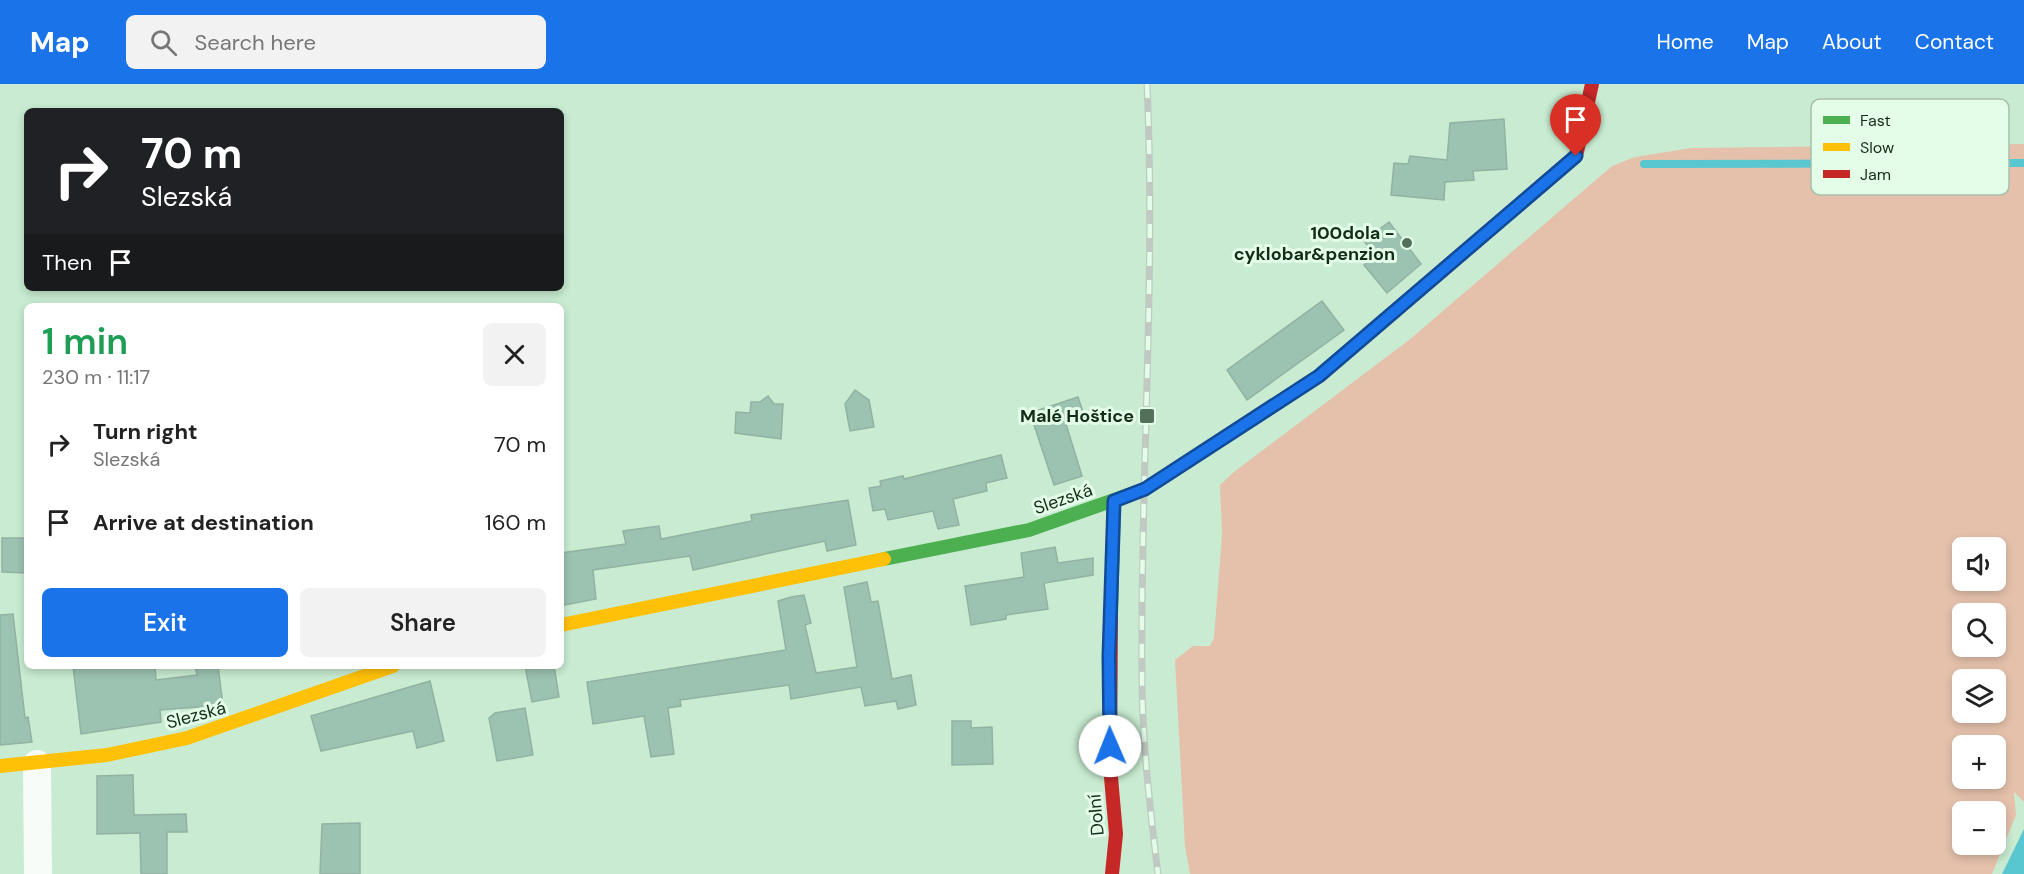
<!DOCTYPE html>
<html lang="en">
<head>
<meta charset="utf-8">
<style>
	body { margin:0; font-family:"DM Sans",sans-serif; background:#f2f2f2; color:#222; height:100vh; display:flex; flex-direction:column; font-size:22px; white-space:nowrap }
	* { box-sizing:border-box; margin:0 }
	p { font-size:20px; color:#767676 }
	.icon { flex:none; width:33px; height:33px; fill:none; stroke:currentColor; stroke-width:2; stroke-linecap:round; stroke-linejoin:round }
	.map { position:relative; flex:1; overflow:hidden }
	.drawer { position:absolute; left:24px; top:219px; width:540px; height:366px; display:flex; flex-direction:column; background:#fff; border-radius:9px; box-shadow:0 3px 9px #0003 }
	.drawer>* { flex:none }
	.banner { position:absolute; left:24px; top:24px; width:540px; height:183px; border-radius:9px; box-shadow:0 3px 9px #0003; background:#202124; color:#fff; overflow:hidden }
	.controls { position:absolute; left:1952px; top:453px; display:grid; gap:12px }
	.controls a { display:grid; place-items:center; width:54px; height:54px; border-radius:9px; background:#fff; box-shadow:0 3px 9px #0003; font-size:30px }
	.pin { position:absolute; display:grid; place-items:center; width:51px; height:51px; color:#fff; margin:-62px -26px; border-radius:50% 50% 50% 0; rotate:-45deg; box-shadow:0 0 6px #0007 }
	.pin .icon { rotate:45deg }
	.me { position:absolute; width:66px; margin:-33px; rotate:359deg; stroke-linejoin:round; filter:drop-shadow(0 0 4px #0008) }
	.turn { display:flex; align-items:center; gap:21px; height:126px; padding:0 18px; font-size:27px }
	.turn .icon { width:78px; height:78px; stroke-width:2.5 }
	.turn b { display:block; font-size:42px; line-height:51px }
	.then { display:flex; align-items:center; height:57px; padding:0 18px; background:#0003; gap:12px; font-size:22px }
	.round { display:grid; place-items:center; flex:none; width:63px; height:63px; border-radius:9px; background:#f2f2f2 }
	.overview { display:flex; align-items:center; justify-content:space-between; height:102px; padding:0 18px }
	h1 { font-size:36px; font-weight:600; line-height:45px; color:#1e9e55 }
	.cta { display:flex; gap:12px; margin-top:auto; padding:12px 18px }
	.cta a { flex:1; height:69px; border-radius:9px; background:#1a73e8; color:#fff; font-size:24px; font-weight:600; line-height:69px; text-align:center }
	.cta a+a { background:#f2f2f2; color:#222 }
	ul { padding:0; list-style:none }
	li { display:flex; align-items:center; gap:18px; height:78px; padding:0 18px }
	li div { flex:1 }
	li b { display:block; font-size:22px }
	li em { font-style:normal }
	header { display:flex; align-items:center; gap:36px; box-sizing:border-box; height:84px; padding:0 30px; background:#1a73e8; color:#fff }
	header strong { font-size:28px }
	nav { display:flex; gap:33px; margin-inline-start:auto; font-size:21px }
	.search { width:420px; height:54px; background:#f2f2f2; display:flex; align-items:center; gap:15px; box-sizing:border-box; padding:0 21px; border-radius:9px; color:#767676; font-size:22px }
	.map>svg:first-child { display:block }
	.green { fill:#e5c1ac; fill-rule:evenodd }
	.water { fill:#59c7d0 }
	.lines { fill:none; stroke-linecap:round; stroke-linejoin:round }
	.stream { stroke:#59c7d0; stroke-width:8 }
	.building { fill:#9cc2b1; stroke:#92b2a2; stroke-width:1.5 }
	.street { stroke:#f7fcf8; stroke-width:28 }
	.fast { stroke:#4caf50; stroke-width:14 }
	.slow { stroke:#ffc107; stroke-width:14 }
	.jam { stroke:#c62828; stroke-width:14 }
	.rail-casing { stroke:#c0cac3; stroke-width:7 }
	.rail { stroke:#e3fde9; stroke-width:4.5; stroke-dasharray:14; stroke-linecap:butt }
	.route-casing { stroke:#114b97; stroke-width:15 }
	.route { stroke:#1a73e8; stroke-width:10 }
	.poi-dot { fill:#52705b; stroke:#e3fde9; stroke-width:2 }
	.labels { text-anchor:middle; stroke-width:6; stroke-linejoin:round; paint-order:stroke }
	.poi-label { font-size:18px; font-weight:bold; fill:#132d1b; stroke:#e3fde9; text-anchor:end }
	.street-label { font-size:18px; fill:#132d1b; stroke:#e3fde9 }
	.key { fill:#e3fde9; stroke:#a5bfab; stroke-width:1.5 }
	.key-label { font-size:16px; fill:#132d1b }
</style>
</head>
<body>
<header>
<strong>Map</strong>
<div class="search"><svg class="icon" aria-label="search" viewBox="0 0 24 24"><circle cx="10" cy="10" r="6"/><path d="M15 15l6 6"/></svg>Search here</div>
<nav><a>Home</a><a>Map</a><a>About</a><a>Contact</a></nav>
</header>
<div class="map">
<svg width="2024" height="790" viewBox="0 0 2024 790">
	<rect width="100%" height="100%" fill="#c8ebd1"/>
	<!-- green -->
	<path class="green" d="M2024 60V718L2014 708 2016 731 1992 790H1190L1185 762 1175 576 1193 562H1210L1214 554 1222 451 1220 401 1234 388 1409 256 1612 82 1635 73 1691 64ZM1962 464H1995V496H1962ZM1962 530H1995V562H1962ZM1962 596H1995V628H1962ZM1962 662H1995V694H1962ZM1962 728H1995V760H1962Z"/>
	<!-- water -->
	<path class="water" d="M2024 745V790H2002Z"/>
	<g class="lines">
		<!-- stream -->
		<path class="stream" d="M1644 80 2024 79"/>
	</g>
	<!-- building -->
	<g class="building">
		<path d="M1504 35 1507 85 1473 87 1474 96 1445 98 1444 116 1391 111 1394 79 1408 80 1410 72 1447 76 1450 39Z"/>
		<path d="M1389 138 1421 180 1387 209 1364 181 1373 174 1366 164 1368 162 1364 157Z"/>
		<path d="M1322 217 1344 246 1247 316 1227 286Z"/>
		<path d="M855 306 869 316 874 343 850 347 845 320Z"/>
		<path d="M768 312 774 320H783L781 355 735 349 736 328 750 329 751 318H760Z"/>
		<path d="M1078 313 1085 334 1066 340 1082 392 1054 401 1030 329Z"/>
		<path d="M1001 371 1007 394 986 399 987 407 953 415 959 441 938 445 933 427 888 436 885 425 873 427 869 404 881 402 880 397 903 392 904 395Z"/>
		<path d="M848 416 856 461 827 467 825 457 693 486 690 472 593 486 596 515 564 521 561 469 626 460 623 447 659 442 661 455 752 437 751 431Z"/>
		<path d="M2 454H27V489L2 488Z"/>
		<path d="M1055 463 1058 479 1093 474V491L1044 499 1048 525 1006 531V535L971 541 965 502 1024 493 1021 469Z"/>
		<path d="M867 498 871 518 878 517 892 595 911 591 916 621 898 625 896 617 865 622 861 603 791 615 789 601 680 616 681 622 668 624 674 670 651 673 644 632 593 640 587 598 786 566 778 517 791 513 804 511 811 539 805 541 816 589 857 583 844 503Z"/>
		<path d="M13 530 25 634 28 633 32 658 0 661V531Z"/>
		<path d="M73 582H155L156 596 197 591 195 582H218L223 621 160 626 161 638 81 650Z"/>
		<path d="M525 582H554L559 613 532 618Z"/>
		<path d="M430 597 444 657 417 664 413 647 321 667 311 632Z"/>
		<path d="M525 624 533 671 497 677 489 634 495 629Z"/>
		<path d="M952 637H971V644L992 643 993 680 952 681Z"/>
		<path d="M133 691 134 731 186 730 187 748H167V790H141L140 749 97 750V692Z"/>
		<path d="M360 739V790H320L322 740Z"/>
	</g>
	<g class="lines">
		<!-- street -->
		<path class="street" d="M37 680 38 790"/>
		<!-- fast -->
		<g class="fast">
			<path d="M884 475 1029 446 1145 405 1319 292 1373 246"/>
			<path d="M1111 531 1114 417"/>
		</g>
		<!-- slow -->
		<g class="slow">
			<path d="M561 541 884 475"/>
			<path d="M0 682 107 671 187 654 393 582"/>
		</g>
		<!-- jam -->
		<g class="jam">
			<path d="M1373 246 1576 72 1592 0"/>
			<path d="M1111 531 1110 682 1116 750 1112 790"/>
		</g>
		<!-- rail casing -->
		<g class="rail-casing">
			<path id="rail" d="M1147 0C1156 197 1140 394 1142 591 1142 657 1150 724 1158 790"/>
		</g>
		<!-- rail -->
		<use href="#rail" class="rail"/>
	</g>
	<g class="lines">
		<!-- route casing -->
		<g class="route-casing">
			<path id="route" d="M1110 662 1109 572 1114 417 1145 405 1319 292 1576 72"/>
		</g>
		<!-- route -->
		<use href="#route" class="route"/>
	</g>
	<!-- markers -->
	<g class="poi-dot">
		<circle cx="1407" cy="159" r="6"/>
		<rect x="1139" y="324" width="16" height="16" rx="3"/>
	</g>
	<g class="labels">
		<!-- poi labels -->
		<g class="poi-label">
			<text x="1395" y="155">100dola -<tspan x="1395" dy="21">cyklobar&amp;penzion</tspan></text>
			<text x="1134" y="338">Malé Hoštice</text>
		</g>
		<!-- street labels -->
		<g class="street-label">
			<text transform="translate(1063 415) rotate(-19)" y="6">Slezská</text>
			<text transform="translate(196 631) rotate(-15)" y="6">Slezská</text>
			<text transform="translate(1096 731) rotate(-95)" y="6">Dolní</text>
		</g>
	</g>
	<!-- legend -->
	<rect x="1811" y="15" width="198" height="96" rx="9" class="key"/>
	<rect x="1823" y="32" width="27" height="8" fill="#4caf50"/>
	<rect x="1823" y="59" width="27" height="8" fill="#ffc107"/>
	<rect x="1823" y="86" width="27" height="8" fill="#c62828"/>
	<g class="key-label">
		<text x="1860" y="42">Fast</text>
		<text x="1860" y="69">Slow</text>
		<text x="1860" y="96">Jam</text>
	</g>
</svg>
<div class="controls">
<a><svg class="icon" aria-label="sound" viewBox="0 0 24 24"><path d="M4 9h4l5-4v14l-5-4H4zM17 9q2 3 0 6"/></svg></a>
<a><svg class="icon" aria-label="search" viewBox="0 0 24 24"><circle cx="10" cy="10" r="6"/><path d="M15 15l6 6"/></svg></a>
<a><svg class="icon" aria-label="layers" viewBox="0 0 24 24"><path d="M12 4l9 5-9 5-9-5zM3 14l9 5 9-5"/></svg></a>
<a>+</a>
<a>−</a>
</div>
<div class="pin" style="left:1576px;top:72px;background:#d93025"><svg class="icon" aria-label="arrive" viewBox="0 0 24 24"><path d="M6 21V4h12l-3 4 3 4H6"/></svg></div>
<svg class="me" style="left:1110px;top:662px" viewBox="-20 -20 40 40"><circle r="19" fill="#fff"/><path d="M0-13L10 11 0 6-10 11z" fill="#1a73e8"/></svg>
<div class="banner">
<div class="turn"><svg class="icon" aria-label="right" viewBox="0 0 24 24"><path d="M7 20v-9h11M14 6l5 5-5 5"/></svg><div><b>70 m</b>Slezská</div></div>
<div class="then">Then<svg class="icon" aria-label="arrive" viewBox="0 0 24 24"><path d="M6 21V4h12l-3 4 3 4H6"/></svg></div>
</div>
<section class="drawer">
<div class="overview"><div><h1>1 min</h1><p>230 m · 11:17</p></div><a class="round"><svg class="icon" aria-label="close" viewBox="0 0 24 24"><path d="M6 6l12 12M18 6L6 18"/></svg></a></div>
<ul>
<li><svg class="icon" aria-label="right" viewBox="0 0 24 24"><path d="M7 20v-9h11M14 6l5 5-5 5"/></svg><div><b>Turn right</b><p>Slezská</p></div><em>70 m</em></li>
<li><svg class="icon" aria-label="arrive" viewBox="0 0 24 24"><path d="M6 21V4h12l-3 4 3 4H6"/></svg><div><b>Arrive at destination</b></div><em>160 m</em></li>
</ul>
<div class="cta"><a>Exit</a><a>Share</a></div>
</section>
</div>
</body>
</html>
